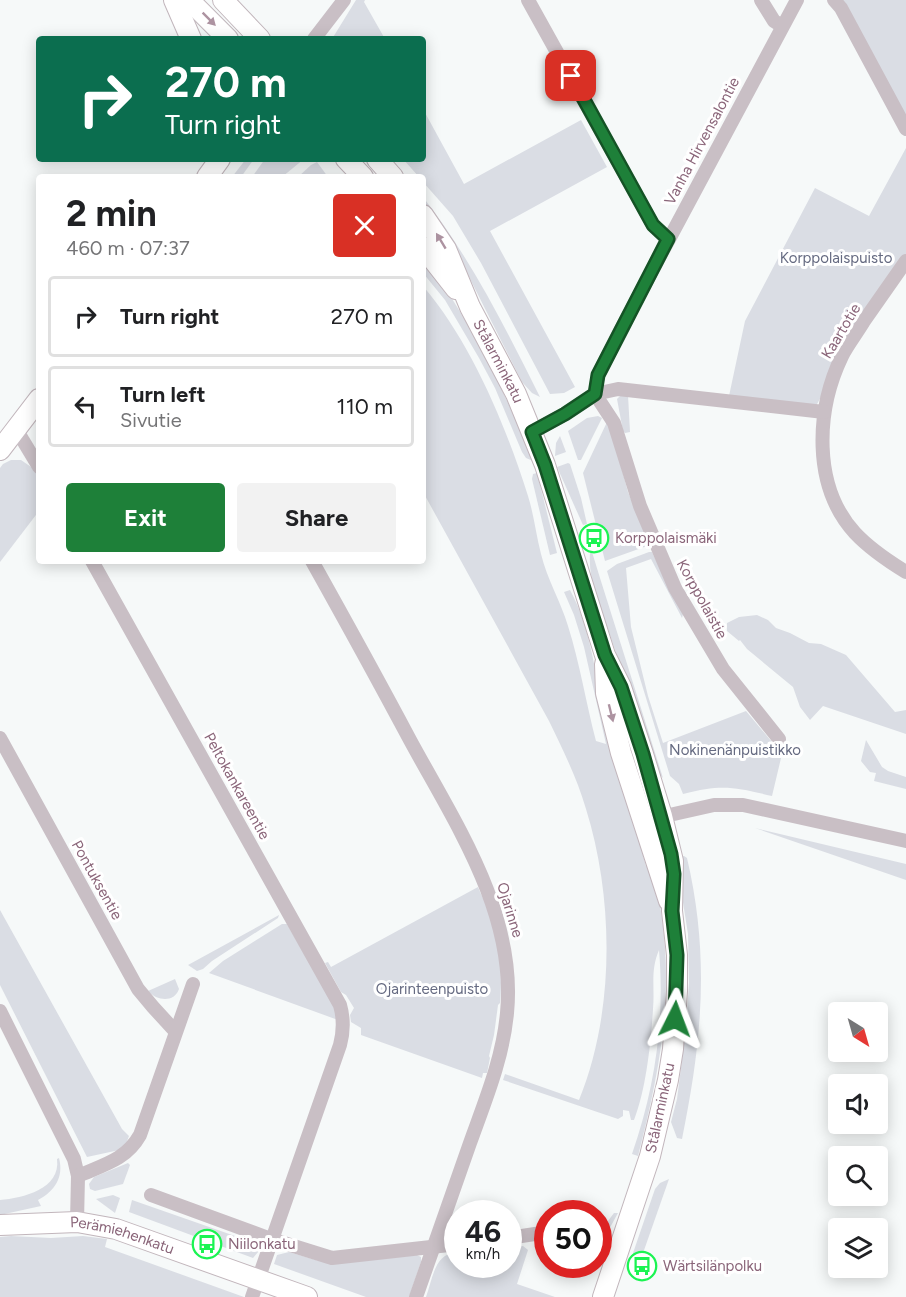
<!DOCTYPE html>
<html lang="en">
<head>
<meta charset="utf-8">
<style>
	body { margin:0; font-family:Figtree,sans-serif; background:#f2f2f2; color:#202124; height:100vh; display:flex; flex-direction:column; font-size:22px; white-space:nowrap }
	* { box-sizing:border-box; margin:0 }
	p { font-size:20px; color:#757577 }
	.icon { flex:none; width:33px; height:33px; fill:none; stroke:currentColor; stroke-width:2; stroke-linecap:round; stroke-linejoin:round }
	.map { position:relative; flex:1; overflow:hidden }
	.sheet { position:absolute; left:36px; top:174px; width:390px; height:390px; display:flex; flex-direction:column; background:#fff; border-radius:6px; box-shadow:0 3px 15px #0003 }
	.sheet>* { flex:none }
	.top-card { position:absolute; left:36px; top:36px; width:390px; height:126px; border-radius:6px; box-shadow:0 3px 15px #0003; background:#0b6e4f; color:#fff; overflow:hidden }
	.needle { width:39px; rotate:143deg }
	.tools { position:absolute; left:828px; top:1002px; display:grid; gap:12px }
	.tools a { display:grid; place-items:center; width:60px; height:60px; border-radius:6px; background:#fff; box-shadow:0 3px 15px #0003; font-size:30px }
	.speed { position:absolute; left:444px; top:1200px; display:flex; gap:12px; font-size:30px; font-weight:700; text-align:center }
	.speed>* { display:grid; place-content:center; width:78px; height:78px; border-radius:50%; background:#fff; box-shadow:0 3px 15px #0003; line-height:1 }
	.speed small { font-size:15px; font-weight:400 }
	.speed .limit { border:9px solid #d22; background:#fff; color:#111 }
	.pin { position:absolute; display:grid; place-items:center; width:51px; height:51px; color:#fff; margin:-26px; border-radius:12px; box-shadow:0 3px 9px #0006 }
	.me { position:absolute; width:66px; margin:-33px; rotate:3deg; stroke-linejoin:round; filter:drop-shadow(0 0 4px #0008) }
	.turn { display:flex; align-items:center; gap:21px; height:126px; padding:0 30px; font-size:27px }
	.turn .icon { width:78px; height:78px; stroke-width:2.5 }
	.turn b { display:block; font-size:42px; line-height:51px }
	.round { display:grid; place-items:center; flex:none; width:63px; height:63px; border-radius:6px; background:#f2f2f2 }
	.head { display:flex; align-items:center; justify-content:space-between; height:102px; padding:0 30px }
	h1 { font-size:36px; font-weight:700; line-height:45px }
	.cta { display:flex; gap:12px; margin-top:auto; padding:12px 30px }
	.cta a { flex:1; height:69px; border-radius:6px; background:#1e8039; color:#fff; font-size:24px; font-weight:700; line-height:69px; text-align:center }
	.cta a+a { background:#f2f2f2; color:#202124 }
	ul { padding:0; list-style:none }
	li { display:flex; align-items:center; gap:18px; height:81px; margin:0 12px 9px; padding:0 18px; border:3px solid #e0e0e0; border-radius:6px }
	li div { flex:1 }
	li b { display:block; font-size:22px }
	li em { font-style:normal }
	.map>svg:first-child { display:block }
	.green { fill:#dadde4 }
	.lines { fill:none; stroke-linecap:round; stroke-linejoin:round }
	.secondary-casing { stroke:#c2b6bc; stroke-width:22 }
	.street { stroke:#c9bfc5; stroke-width:14 }
	.secondary { stroke:#fff; stroke-width:20 }
	.oneway { fill:#ad93a1 }
	.route-casing { stroke:#145325; stroke-width:15 }
	.route { stroke:#1e8039; stroke-width:10 }
	.labels { text-anchor:middle; stroke-width:6; stroke-linejoin:round; paint-order:stroke }
	.street-label { font-size:15px; fill:#8a6579; stroke:#fff }
	.park-label { font-size:15px; fill:#656a81; stroke:#fff }
	.poi-label { font-size:15px; fill:#8a6579; stroke:#fff; text-anchor:start }
</style>
</head>
<body>
<div class="map">
<svg width="906" height="1297" viewBox="0 0 906 1297">
	<rect width="100%" height="100%" fill="#f6f9f9"/>
	<!-- green -->
	<g class="green">
		<path d="M356 0H365L364 2 385 39H332Z"/>
		<path d="M841 0H906V116Z"/>
		<path d="M423 109 464 184 581 120 607 167 490 231 575 387 564 393 550 394 481 263 453 216 423 182V177H419L403 159H423Z"/>
		<path d="M906 148V254L877 294 816 406 729 396 745 321 815 188 869 216Z"/>
		<path d="M246 159H254L241 177H232Z"/>
		<path d="M265 159H304L282 177H252Z"/>
		<path d="M317 162 328 177H298L311 165Z"/>
		<path d="M423 197C471 259 505 327 540 397L532 393 522 382 460 259 423 204Z"/>
		<path d="M423 256C470 320 503 387 533 461L526 458 522 452 495 388 479 358 445 300 423 273Z"/>
		<path d="M423 286C471 342 506 426 528 496 534 515 536 535 541 554 547 579 561 602 568 626 580 664 586 703 596 741L606 744 584 647 574 615 564 592 570 590C591 629 593 667 604 708 616 757 631 806 645 854L643 855 646 866 651 864C679 968 664 1055 638 1156L632 1154C655 1088 665 1020 659 950 650 971 655 987 653 1009 651 1042 646 1090 634 1120H631L629 1111 623 1110V1116L618 1119 503 1080 505 1074 579 1100C615 1012 614 899 586 809 577 778 563 750 549 721L423 492Z"/>
		<path d="M628 395 630 432 625 433 623 431 617 399 620 396Z"/>
		<path d="M598 416 602 418 581 460H578L568 431 587 418Z"/>
		<path d="M607 422 609 423 628 492 649 543 647 546 605 561 583 473Z"/>
		<path d="M560 436 566 452 555 456 556 443Z"/>
		<path d="M11 460H21L34 469 39 478V511L0 562V468L3 464Z"/>
		<path d="M568 463 570 464 581 498 587 524 583 525 557 467Z"/>
		<path d="M537 473 557 553 550 555 532 479 533 474Z"/>
		<path d="M592 552 600 578 663 778 659 774C641 726 624 678 608 629 599 605 588 579 590 553Z"/>
		<path d="M649 552H652L683 614 682 618 651 559 626 568 631 627 648 696 663 743 746 711 782 754 772 796C734 787 722 784 683 794L679 784 670 776 607 571 617 564Z"/>
		<path d="M757 615 768 620 776 628 790 633 809 643 821 644 846 655 895 712 906 710V734L823 706 810 720 800 707 793 687 747 649 740 640 739 641 727 631V623L739 617Z"/>
		<path d="M866 740 882 767 888 771 906 777V789L874 781 876 773 870 772 861 761Z"/>
		<path d="M755 828 906 864V880Z"/>
		<path d="M684 856 687 858C710 956 702 1041 682 1139L677 1138 671 1122 677 1099 686 1029 689 983 688 934 676 858Z"/>
		<path d="M478 887C481 895 485 901 488 908 499 938 503 972 500 1003L498 1005 494 1035 489 1056 490 1058 487 1073H483L482 1078 361 1035V1028L351 1022 350 1015 354 1008 346 995 341 992 325 963 328 962 331 967Z"/>
		<path d="M0 910 122 1129 129 1136 124 1149 87 1157 0 985Z"/>
		<path d="M279 915 278 918 212 961 203 969 197 971 188 965Z"/>
		<path d="M282 924H287L333 1004 338 1020 209 973 223 961Z"/>
		<path d="M175 979 179 989C174 1003 157 1001 148 991Z"/>
		<path d="M59 1158C64 1177 55 1191 38 1200L41 1206 0 1215V1200C23 1198 61 1189 57 1159Z"/>
		<path d="M128 1163 130 1165 123 1184 95 1191 90 1189 89 1184 94 1177Z"/>
		<path d="M669 1179 642 1256 633 1253 655 1189 660 1183Z"/>
		<path d="M113 1195 120 1198 115 1213 96 1199Z"/>
		<path d="M132 1200 255 1243 259 1246V1251L253 1258 129 1212Z"/>
		<path d="M614 1213H618L602 1242 599 1241V1233Z"/>
		<path d="M11 1236 51 1238 83 1236 107 1239 105 1247 244 1297H0V1237Z"/>
		<path d="M523 1246 528 1250 517 1284 555 1297H426C433 1278 434 1254 457 1252L458 1264H508L509 1248Z"/>
		<path d="M289 1252 319 1261 343 1263 417 1255 421 1257V1262L409 1297H366L274 1264 277 1255Z"/>
	</g>
	<g class="lines">
		<!-- secondary casing -->
		<g class="secondary-casing">
			<g id="secondary">
				<path d="M174 0 191 39"/>
				<path d="M189 0 228 39"/>
				<path d="M223 0 260 39"/>
				<path d="M346 159 363 177"/>
				<path d="M377 159 393 177"/>
				<path d="M207 177 220 159"/>
				<path id="s1" d="M423 215 446 249 470 307 516 394 545 465 605 655 621 687 643 754 662 816 673 861 672 911 677 955V991L673 1049 668 1080 650 1156 603 1297"/>
				<path d="M423 247 456 289"/>
				<path d="M0 450 39 399"/>
				<path d="M605 664 606 693 621 753 669 901"/>
				<path id="s2" d="M0 1225 77 1222 116 1229 307 1297"/>
			</g>
		</g>
		<!-- street -->
		<g class="street">
			<path d="M528 0 653 225 668 239"/>
			<path d="M761 0 774 21 782 26"/>
			<path d="M834 0 841 8 906 129"/>
			<path d="M314 39 344 0"/>
			<path d="M906 261C892 281 878 301 864 321 857 333 848 344 842 356 816 410 812 486 855 533 870 549 888 561 906 572"/>
			<path d="M595 394 598 375 621 329 797 0"/>
			<path d="M595 394 614 423 640 506 675 588 723 669 779 739"/>
			<path d="M16 429 39 467"/>
			<path d="M532 432 565 414 595 394 618 389 824 412"/>
			<path d="M92 561 340 1005C344 1019 344 1030 340 1045L252 1297"/>
			<path d="M312 561C345 620 378 680 410 740 455 823 517 914 507 1013 503 1058 485 1101 470 1143 452 1194 434 1246 416 1297"/>
			<path d="M0 738 138 989 153 1007 175 1031"/>
			<path d="M656 818 714 805H743L906 841"/>
			<path d="M0 1011 74 1159 78 1176 77 1222"/>
			<path d="M78 1176C103 1165 126 1160 140 1135L193 984"/>
			<path d="M151 1195 271 1239 332 1258 458 1244"/>
			<path d="M508 1238 548 1232"/>
		</g>
		<!-- secondary -->
		<use href="#secondary" class="secondary"/>
	</g>
	<!-- one-way arrows -->
	<defs><path id="oneway-solid" d="M-6-.8H1V-3.2L6.5 0L1 3.2V.8H-6Z" transform="scale(1.5)"/></defs>
	<g class="oneway">
		<use href="#oneway-solid" transform="translate(209 19) rotate(45)"/>
		<use href="#oneway-solid" transform="translate(441 241) rotate(-121)"/>
		<use href="#oneway-solid" transform="translate(611 713) rotate(76)"/>
	</g>
	<g class="lines">
		<!-- route casing -->
		<g class="route-casing">
			<path id="route" d="M571 76 653 225 668 239 598 375 595 394 565 414 532 432 545 465 605 655 621 687 643 754 671 854 674 874 672 911 677 955 675 1019"/>
		</g>
		<!-- route -->
		<use href="#route" class="route"/>
	</g>
	<!-- icons -->
	<defs>
		<g id="bus-ring" transform="scale(1.5)"><circle r="9.5" fill="#fff" stroke="#1bf452" stroke-width="1.5"/><path d="M-5-6H5V4H4V6H2V4H-2V6H-4V4H-5ZM-3.5-4V0h7V-4ZM-3.5 1.2v1.5H-2V1.2ZM2 1.2v1.5H3.5V1.2Z" fill="#1bf452"/></g>
	</defs>
	<g fill-rule="evenodd">
		<use href="#bus-ring" x="594" y="538"/>
		<use href="#bus-ring" x="207" y="1244"/>
		<use href="#bus-ring" x="642" y="1266"/>
	</g>
	<g class="labels">
		<!-- street labels -->
		<g class="street-label">
			<text transform="translate(702 141) rotate(-62)" y="5">Vanha Hirvensalontie</text>
			<text transform="translate(841 331) rotate(-59)" y="5">Kaartotie</text>
			<text dy="5" stroke="none"><textPath href="#s1" startOffset="165">Stålarminkatu</textPath></text>
			<text transform="translate(702 599) rotate(61)" y="5">Korppolaistie</text>
			<text transform="translate(237 786) rotate(61)" y="5">Peltokankareentie</text>
			<text transform="translate(97 880) rotate(61)" y="5">Pontuksentie</text>
			<text transform="translate(510 910) rotate(73)" y="5">Ojarinne</text>
			<text transform="translate(660 1108) rotate(-78)" y="5">Stålarminkatu</text>
			<text dy="5" stroke="none"><textPath href="#s2" startOffset="124">Perämiehenkatu</textPath></text>
		</g>
		<!-- park labels -->
		<g class="park-label">
			<text x="836" y="263">Korppolaispuisto</text>
			<text x="735" y="755">Nokinenänpuistikko</text>
			<text x="432" y="994">Ojarinteenpuisto</text>
		</g>
		<!-- poi labels -->
		<g class="poi-label">
			<text x="615" y="543">Korppolaismäki</text>
			<text x="228" y="1249">Niilonkatu</text>
			<text x="663" y="1271">Wärtsilänpolku</text>
		</g>
	</g>
</svg>
<div class="tools">
<a><svg class="needle" viewBox="-14 -14 28 28"><path d="M0-13l5 13h-10z" fill="#e53935"/><path d="M0 13l5-13h-10z" fill="#757577"/></svg></a>
<a><svg class="icon" aria-label="sound" viewBox="0 0 24 24"><path d="M4 9h4l5-4v14l-5-4H4zM17 9q2 3 0 6"/></svg></a>
<a><svg class="icon" aria-label="search" viewBox="0 0 24 24"><circle cx="10" cy="10" r="6"/><path d="M15 15l6 6"/></svg></a>
<a><svg class="icon" aria-label="layers" viewBox="0 0 24 24"><path d="M12 4l9 5-9 5-9-5zM3 14l9 5 9-5"/></svg></a>
</div>
<div class="speed"><div>46<small>km/h</small></div><div class="limit">50</div></div>
<div class="pin" style="left:571px;top:76px;background:#d93025"><svg class="icon" aria-label="arrive" viewBox="0 0 24 24"><path d="M6 21V4h12l-3 4 3 4H6"/></svg></div>
<svg class="me" style="left:675px;top:1019px" viewBox="-20 -20 40 40"><path d="M0-17L14 15 0 8-14 15z" fill="#1e8039" stroke="#fff" stroke-width="4"/></svg>
<div class="top-card">
<div class="turn"><svg class="icon" aria-label="right" viewBox="0 0 24 24"><path d="M7 20v-9h11M14 6l5 5-5 5"/></svg><div><b>270 m</b>Turn right</div></div>
</div>
<section class="sheet">
<div class="head"><div><h1>2 min</h1><p>460 m · 07:37</p></div><a class="round" style="background:#d93025;color:#fff"><svg class="icon" aria-label="close" viewBox="0 0 24 24"><path d="M6 6l12 12M18 6L6 18"/></svg></a></div>
<ul>
<li><svg class="icon" aria-label="right" viewBox="0 0 24 24"><path d="M7 20v-9h11M14 6l5 5-5 5"/></svg><div><b>Turn right</b></div><em>270 m</em></li>
<li><svg class="icon" aria-label="left" viewBox="0 0 24 24"><path d="M17 20v-9H6M10 6l-5 5 5 5"/></svg><div><b>Turn left</b><p>Sivutie</p></div><em>110 m</em></li>
</ul>
<div class="cta"><a>Exit</a><a>Share</a></div>
</section>
</div>
</body>
</html>
